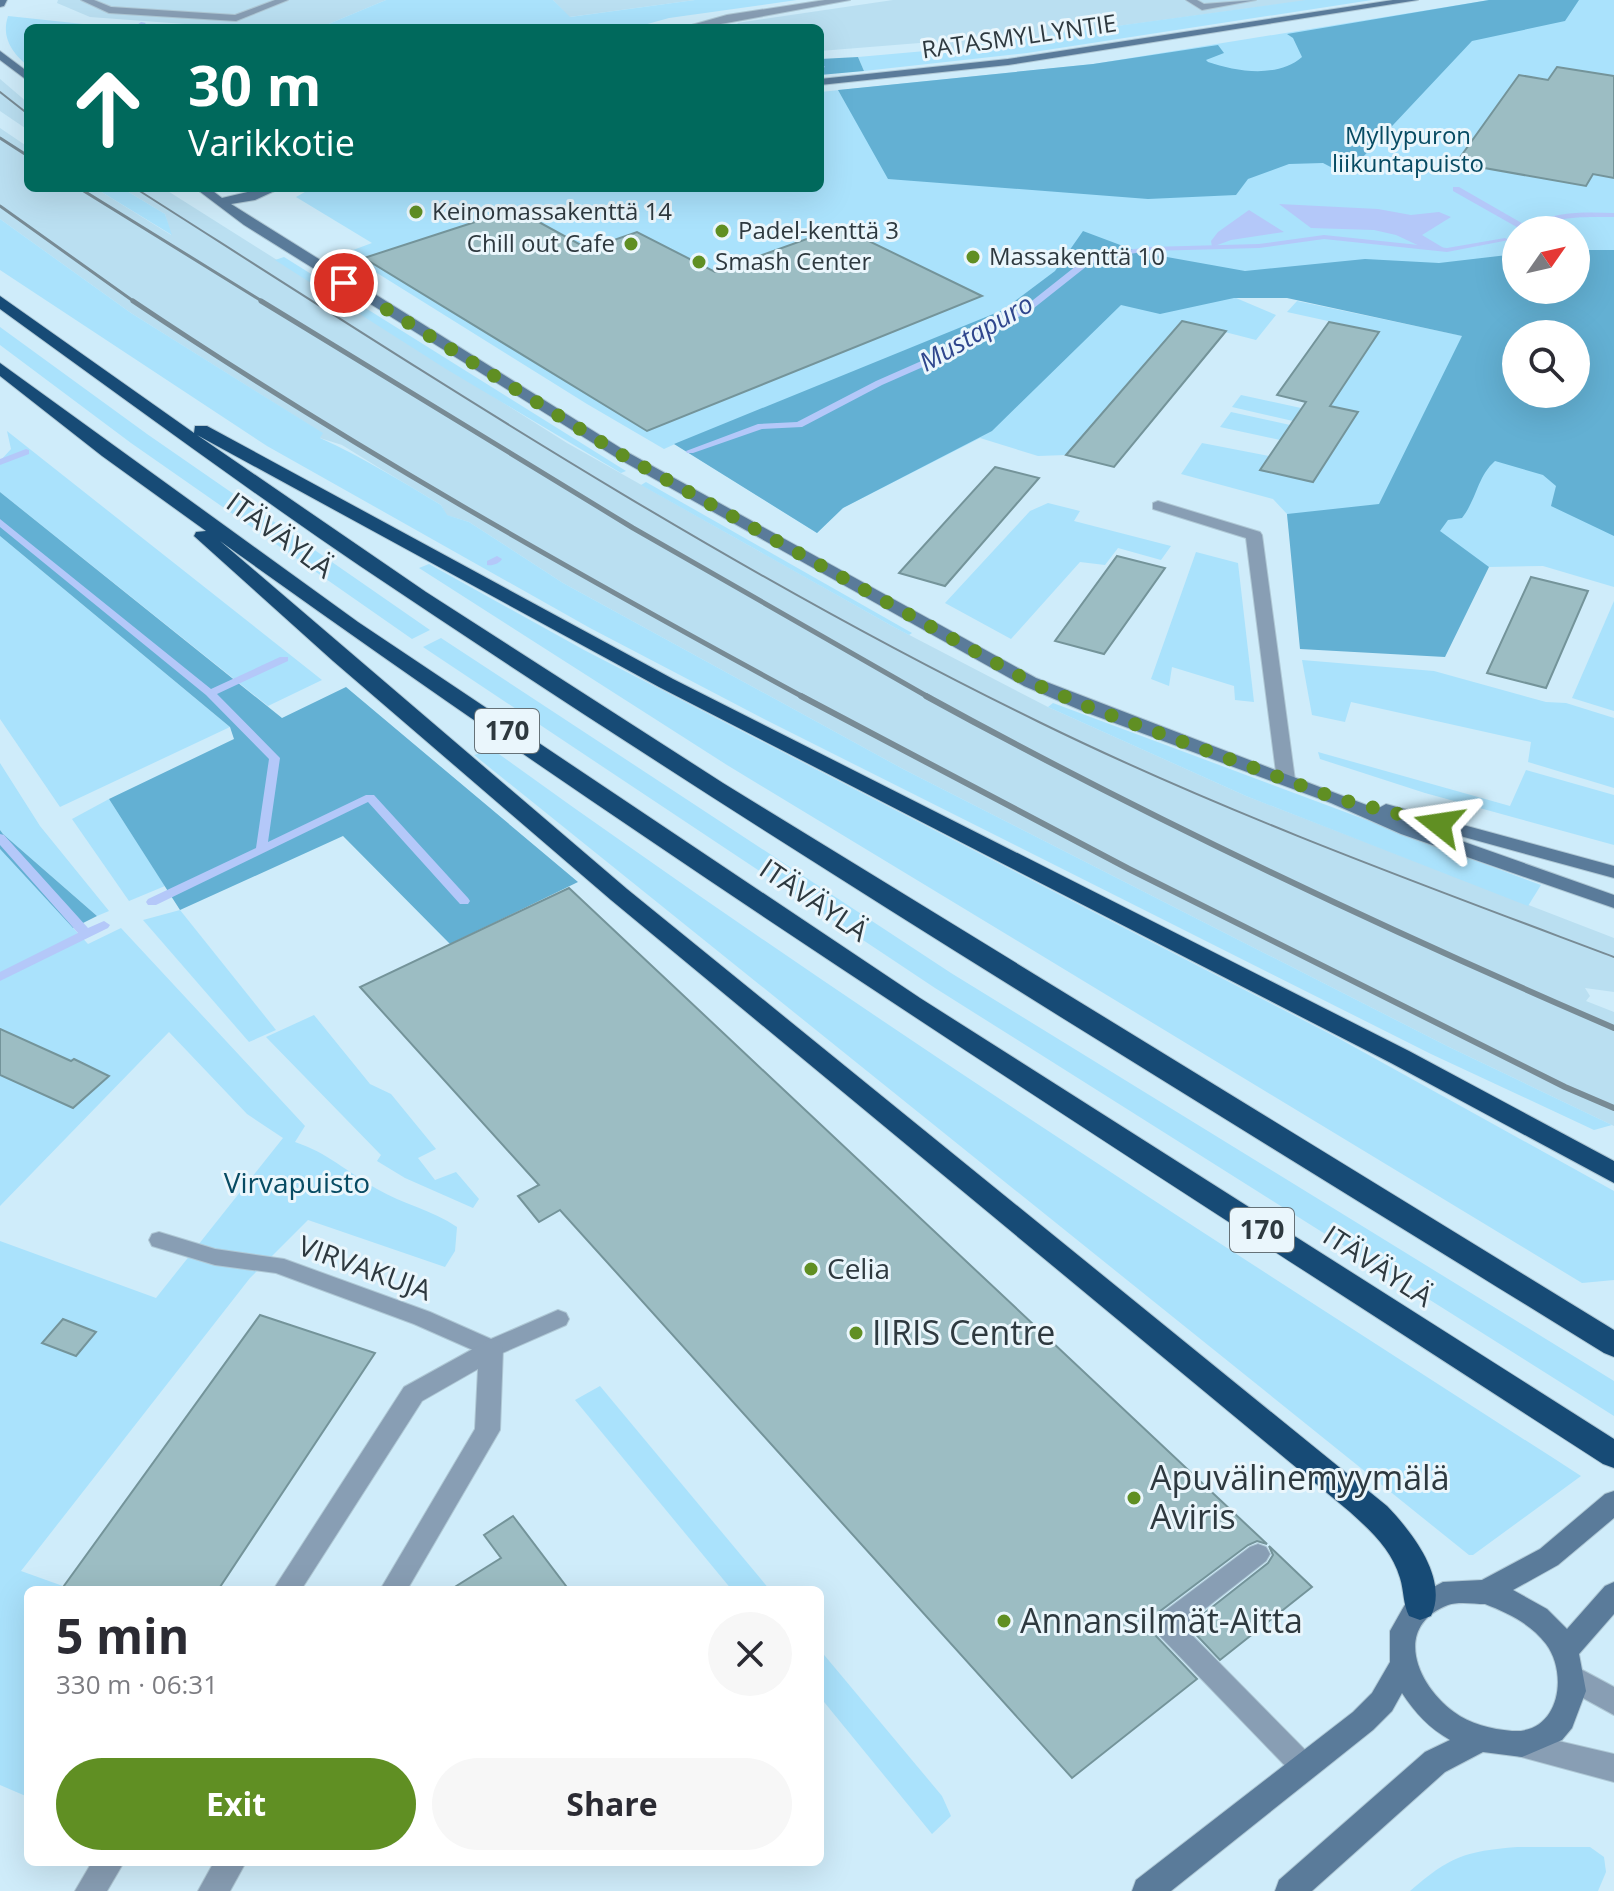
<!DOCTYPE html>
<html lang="en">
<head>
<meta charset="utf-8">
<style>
	body { margin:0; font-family:"Open Sans",sans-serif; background:#f7f7f7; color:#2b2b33; height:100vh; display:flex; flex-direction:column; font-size:30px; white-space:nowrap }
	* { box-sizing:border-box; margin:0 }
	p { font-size:26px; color:#7c7c81 }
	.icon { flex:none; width:44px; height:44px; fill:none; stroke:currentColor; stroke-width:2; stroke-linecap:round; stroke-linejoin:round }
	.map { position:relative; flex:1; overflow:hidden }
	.details { position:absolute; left:24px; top:1586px; width:800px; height:280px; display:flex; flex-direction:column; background:#fff; border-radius:12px; box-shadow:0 8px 32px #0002 }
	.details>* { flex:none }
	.banner { position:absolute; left:24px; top:24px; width:800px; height:168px; border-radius:12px; box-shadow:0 8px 32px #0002; background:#00695c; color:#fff; overflow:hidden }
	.needle { width:52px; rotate:56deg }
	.tools { position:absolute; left:1502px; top:216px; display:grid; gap:16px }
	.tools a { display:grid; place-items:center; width:88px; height:88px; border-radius:50%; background:#fff; box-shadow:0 8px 32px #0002; font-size:40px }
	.pin { position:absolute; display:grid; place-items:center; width:68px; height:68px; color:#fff; margin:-34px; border:4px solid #fff; border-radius:50%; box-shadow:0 2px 8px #0007 }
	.me { position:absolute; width:88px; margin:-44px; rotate:285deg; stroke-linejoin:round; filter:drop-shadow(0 0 6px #0008) }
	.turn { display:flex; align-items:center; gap:28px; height:168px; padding:0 32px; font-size:36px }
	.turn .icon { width:104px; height:104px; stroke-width:2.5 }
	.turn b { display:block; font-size:56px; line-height:68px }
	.round { display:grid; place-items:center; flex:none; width:84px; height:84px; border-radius:42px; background:#f7f7f7 }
	.overview { display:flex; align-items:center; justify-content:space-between; height:136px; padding:0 32px }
	h1 { font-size:48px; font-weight:700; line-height:60px }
	.cta { display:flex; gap:16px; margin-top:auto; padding:16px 32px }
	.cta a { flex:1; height:92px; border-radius:48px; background:#608f23; color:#fff; font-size:32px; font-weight:700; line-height:92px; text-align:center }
	.cta a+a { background:#f7f7f7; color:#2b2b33 }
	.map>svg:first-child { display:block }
	.built { fill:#badff1 }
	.green { fill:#aae2fc; fill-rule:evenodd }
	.forest { fill:#63b0d3; fill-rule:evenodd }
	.water { fill:#b4c8f9 }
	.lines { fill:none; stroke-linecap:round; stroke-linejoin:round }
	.stream { fill:#b4c8f9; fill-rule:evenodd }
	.building { fill:#9cbdc3; stroke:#74949a; stroke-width:2 }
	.lane-casing { stroke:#afc8d5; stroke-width:2 }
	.street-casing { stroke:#afc8d5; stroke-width:2 }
	.secondary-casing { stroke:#afc8d5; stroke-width:2 }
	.highway-casing { stroke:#afc8d5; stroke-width:2 }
	.lane { fill:#889eb4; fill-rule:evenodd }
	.street { fill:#889eb4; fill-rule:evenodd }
	.secondary { fill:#5a7b9a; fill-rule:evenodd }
	.highway { fill:#174b76; fill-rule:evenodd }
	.tram { stroke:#788b95; stroke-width:2 }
	.rail-far2 { stroke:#788b95; stroke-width:3 }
	.rail-far1 { stroke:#788b95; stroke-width:5 }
	.rail { stroke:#788b95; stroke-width:6 }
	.route { stroke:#608f23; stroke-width:14; stroke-dasharray:0 25.2 }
	.poi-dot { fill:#608f23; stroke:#eaf6fc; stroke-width:3 }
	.labels { text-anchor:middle; stroke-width:6; stroke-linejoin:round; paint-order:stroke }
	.far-street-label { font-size:24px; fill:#2e393f; stroke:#eaf6fc }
	.far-park-label { font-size:24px; fill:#074b63; stroke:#eaf6fc }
	.far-poi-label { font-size:24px; fill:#2e393f; stroke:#eaf6fc; text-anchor:start }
	.far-water-label { font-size:26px; font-style:italic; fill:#2f468d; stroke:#eaf6fc }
	.shield { fill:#eaf6fc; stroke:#667278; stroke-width:2 }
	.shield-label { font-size:26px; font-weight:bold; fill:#2e393f }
	.street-label { font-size:28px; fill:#2e393f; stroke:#eaf6fc }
	.park-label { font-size:28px; fill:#074b63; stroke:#eaf6fc }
	.poi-label { font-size:28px; fill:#2e393f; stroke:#eaf6fc; text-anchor:start }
	.near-poi-label { font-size:34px; fill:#2e393f; stroke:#eaf6fc; text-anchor:start }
</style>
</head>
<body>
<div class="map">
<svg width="1614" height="1891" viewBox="0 0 1614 1891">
	<rect width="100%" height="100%" fill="#cfecfa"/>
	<!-- built -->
	<g class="built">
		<path d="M58 0H386L319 28H239L90 17 57 3Z"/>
		<path d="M553 0H695L569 17Z"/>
		<path d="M893 0H1311L948 49 932 42 820 51V28H742L737 23Z"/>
		<path d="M0 79 28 103V130L0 111Z"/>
		<path d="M0 128 28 147V188H95L171 235 165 214 122 188H163L567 443 892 626 1048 707 1246 796 1614 938V992L1585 988 1590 996 1586 1001 1614 1012V1126L1449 1047 903 769 563 583 469 522 446 515 441 505 381 469 342 445 320 438 322 433 131 313 0 219Z"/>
	</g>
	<!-- green -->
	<g class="green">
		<path d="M386 0H553L570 17 695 0H797L669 18 633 28H319Z"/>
		<path d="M1306 0H1372L1027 53 864 71 858 57 948 49Z"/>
		<path d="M1489 0H1614V250L1576 252V230H1516V267L1287 298H1236L1276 315 1256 340 1182 321 1066 455 1038 456 980 438 843 508 817 533 675 444 664 449 587 404 345 253 372 243 296 197 312 188H820V92L1093 64Z"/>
		<path d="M8 16 83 24 81 28H28V66C12 53 1 37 8 16Z"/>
		<path d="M95 188H122L165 214 172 235Z"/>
		<path d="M0 219 131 313 323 433 320 438C362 457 401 481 441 505L447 515 469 522 563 583 903 769 1449 1047 1612 1125 1594 1130 1431 1054 766 720 590 628 267 446 0 270Z"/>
		<path d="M284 257 626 471 621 473 446 369 275 260Z"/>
		<path d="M1297 301 1463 336 1614 330V587L1543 566 1489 567 1296 587 1287 514 1273 499 1181 474 1202 443 1269 456 1260 470 1313 482 1357 412 1330 406 1378 332 1287 312ZM1516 334H1576V394H1516Z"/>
		<path d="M0 327 147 434 430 630 412 639 131 443 0 345Z"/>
		<path d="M1241 395 1301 408 1293 421 1232 407Z"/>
		<path d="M1231 412 1290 425 1280 440 1220 427Z"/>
		<path d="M7 431 322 680 268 706 0 492V461L11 449Z"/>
		<path d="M646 482 912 633 909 635 892 626 641 485Z"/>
		<path d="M1048 503 1080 511 1074 521 1171 546 1161 560 1118 548 1105 565 1080 562 1011 639 945 603 1030 511Z"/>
		<path d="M0 536 230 727 60 807 0 719Z"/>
		<path d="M1196 552 1238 563 1254 702 1235 700 1234 686 1172 667 1169 686 1151 679Z"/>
		<path d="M429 564 584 650 1338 1038 1614 1191V1280L1582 1283 727 765 419 568Z"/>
		<path d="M1614 601V711L1572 698Z"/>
		<path d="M441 638 951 973 1614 1381V1416L935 988 423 647Z"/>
		<path d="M1302 660 1434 671 1546 702 1566 703 1614 718V788L1528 762 1531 742 1351 702 1345 722 1312 715Z"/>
		<path d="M1053 703 1541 885 1528 906 1246 796 1048 707Z"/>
		<path d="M492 749C846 1005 1214 1240 1581 1476L1473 1555H1469L474 755Z"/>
		<path d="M1318 752 1510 806 1526 770 1614 795V845L1425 793 1320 759Z"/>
		<path d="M0 763 40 826 109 911 97 916 3 834 0 830Z"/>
		<path d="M109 799 165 886 129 901 72 819Z"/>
		<path d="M0 849 88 944 121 928 305 1126 295 1142C328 1153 347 1172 377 1189 403 1204 432 1210 457 1227L455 1251 445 1267 308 1220 250 1278 21 1571 74 1590H28V1797L0 1785V1241L156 1298 283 1138 247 1114 169 1032 0 1206Z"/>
		<path d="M180 910 276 1030 249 1042 143 920Z"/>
		<path d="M314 1015 370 1084 391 1094 436 1149 418 1158 435 1180 456 1172 479 1199 473 1208 405 1178 377 1161 381 1155 266 1037Z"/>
		<path d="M600 1386 770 1590H732L575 1400Z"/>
		<path d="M820 1650 942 1796 951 1816 932 1834 820 1697Z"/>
		<path d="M1517 1847H1590L1604 1857 1606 1872 1598 1891H1410C1449 1857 1465 1851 1517 1847Z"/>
	</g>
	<!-- forest -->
	<g class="forest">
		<path d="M1489 0H1579L1565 21 1472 41 1346 175 1323 163 1289 164 1248 179 1236 195 1148 199 888 179 838 90 1093 64 1218 45 1224 53 1206 60 1208 62C1237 72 1278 78 1302 57L1293 38 1287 34Z"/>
		<path d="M858 57 864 71 820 75V59Z"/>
		<path d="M1083 231 1139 252 1245 271 1365 259 1439 263 1516 254V290H1576V250H1614V536L1551 506 1556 486 1543 475 1495 461C1477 477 1477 499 1462 518L1448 520 1440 531 1489 567 1445 657 1300 649 1287 514 1379 504 1462 336 1287 298H1234L1160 314 1121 305 992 431 843 508 817 533 674 444 1003 310 1055 271ZM1576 334V394H1516V334Z"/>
		<path d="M0 492 282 718 346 687 578 882 450 944 343 836 180 910 109 799 234 739 230 727 0 536Z"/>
		<path d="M0 830 3 834 97 916 73 928 0 849Z"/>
	</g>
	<!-- water -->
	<g class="water">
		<path d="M1279 204 1378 209 1411 215 1439 212 1451 217 1422 235 1447 250 1426 249 1396 235 1374 230 1311 228Z"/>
		<path d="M1249 210 1284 232 1231 240 1212 247 1211 241 1218 232Z"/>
	</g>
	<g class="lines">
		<!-- stream -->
		<g class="stream">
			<path d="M141 22 146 23 140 28H133Z"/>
			<path d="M820 65 824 66 825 67 820 69Z"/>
			<path d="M1453 187H1459L1527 226C1554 211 1585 212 1614 213V217C1594 217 1573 216 1554 221 1542 223 1534 230 1522 230L1453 191Z"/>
			<path d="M1324 235 1447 248 1505 238 1509 240 1447 252 1324 239 1259 248 1149 251 1103 258 1087 266 1034 308 966 348 882 385 802 427 762 429 693 453H687L686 451 758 424 797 422 876 381 960 344 1028 304 1081 262 1098 254 1149 247 1259 244Z"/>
			<path d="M26 449 29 450V454L0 465V459Z"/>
			<path d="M0 519 211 689 280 657H288V661L217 694 280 758 268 842 366 795H374L468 898 470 901 468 904H460L368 802 156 905H148L146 902 148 899 256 848 269 759 206 695 0 527Z"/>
			<path d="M497 556 502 559C499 564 492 566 487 565V561Z"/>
			<path d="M0 834 4 835 88 928 104 921 110 925 108 928 0 981V972L78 933 0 845Z"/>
		</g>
	</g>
	<!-- building -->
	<g class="building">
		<path d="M1557 67 1614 76V178L1593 174 1586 186 1456 163 1519 75 1548 80Z"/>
		<path d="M515 209 588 249 637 232 715 272 840 227 982 296 647 431 364 258Z"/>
		<path d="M1182 321 1226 331 1114 467 1066 455Z"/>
		<path d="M1329 322 1379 332 1330 406 1358 412 1313 482 1260 470 1306 402 1277 395Z"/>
		<path d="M995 467 1039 478 945 586 899 573Z"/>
		<path d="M1117 556 1165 568 1104 654 1055 641Z"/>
		<path d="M1531 577 1588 591 1546 688 1487 673Z"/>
		<path d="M569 888 1267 1544 1257 1541 1248 1545 1155 1615 1151 1624 1155 1635 1197 1679 1072 1778 560 1210 539 1222 518 1196 539 1185 360 987Z"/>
		<path d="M0 1029 71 1061 74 1059 109 1076 73 1108 0 1075Z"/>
		<path d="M260 1315 375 1353 218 1590H61Z"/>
		<path d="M63 1319 96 1332 76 1356 42 1343Z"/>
		<path d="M513 1516 569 1590H450L501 1558 484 1535Z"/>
		<path d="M1269 1546 1312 1587 1220 1660 1188 1626 1268 1563 1273 1555Z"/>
	</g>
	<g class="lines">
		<!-- lane casing -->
		<g class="lane-casing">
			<g id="lane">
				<path d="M81 0H94L111 7 235 15 275 0H288L236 21 109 13Z"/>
				<path d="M1186 0H1197L1204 4 1256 0 1202 10Z"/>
				<path d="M159 1232 215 1249 284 1259 430 1312 491 1339 558 1310 566 1313 569 1319 566 1325 491 1358 414 1324 276 1273 215 1265 152 1246 149 1240 152 1234Z"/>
				<path d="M1258 1544 1266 1547 1270 1554 1266 1561 1183 1626 1313 1758 1317 1767 1313 1776 1304 1779 1295 1776 1157 1633 1154 1625 1157 1617 1250 1547Z"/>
			</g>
		</g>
		<!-- street casing -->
		<g class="street-casing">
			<g id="street">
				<path d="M825 0H850L699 28H681L727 15Z"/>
				<path d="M1158 501 1260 532 1262 535 1295 780 1292 784H1280L1277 780 1246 538 1153 509V503Z"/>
				<path d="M491 1339 500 1342 503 1349 500 1430 407 1590H380L475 1429 478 1369 422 1401 301 1590H273L404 1387Z"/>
				<path d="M1573 1665 1614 1687V1715L1563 1687 1559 1678 1563 1669Z"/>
				<path d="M1520 1732 1614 1754V1782L1510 1754 1506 1745 1510 1736Z"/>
				<path d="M92 1862H124L107 1891H75Z"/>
				<path d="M214 1862H246L230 1891H198Z"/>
			</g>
		</g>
		<!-- secondary casing -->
		<g class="secondary-casing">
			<g id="secondary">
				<path d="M0 0H7L4 6 0 7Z"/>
				<path d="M1393 0H1418L1008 65 820 85V79L1008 59Z"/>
				<path d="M0 51 28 72V81L0 60Z"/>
				<path d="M195 188H209L222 198 264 188H281L255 200 231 204 627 452 1036 678 1377 809 1386 804 1614 866V878L1402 820 1614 895V908L1401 834 1331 803 1085 712 1024 686 617 458 244 225Z"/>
				<path d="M1614 1491V1518L1558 1565 1513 1590 1547 1609 1567 1629 1605 1586 1614 1582V1614L1579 1654 1586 1691 1572 1728 1562 1740 1522 1757 1483 1752 1445 1772 1312 1891H1275L1279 1880 1425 1752 1450 1740C1429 1728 1415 1713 1402 1693L1392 1711 1373 1730 1171 1891H1132L1136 1880 1353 1712 1372 1693 1390 1662V1631L1407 1601 1443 1582 1482 1580 1540 1549 1605 1494ZM1485 1604C1508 1613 1531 1624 1546 1644 1569 1675 1559 1734 1512 1731 1491 1729 1470 1724 1454 1712 1417 1685 1392 1627 1448 1605 1459 1601 1474 1604 1485 1604Z"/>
			</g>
		</g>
		<!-- highway casing -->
		<g class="highway-casing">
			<g id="highway">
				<path d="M0 296 194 433 195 426H207L673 679 1409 1051 1614 1161V1183L1391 1063 659 687 197 435 426 592 723 783 1614 1330V1357L1604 1353C1187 1095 767 840 360 566 238 483 119 395 0 309Z"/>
				<path d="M0 363 358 622 920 998 1614 1439V1468L1603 1464C1138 1163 670 865 220 541L627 889 1387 1506C1412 1532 1449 1579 1431 1616L1420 1620 1409 1616C1403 1604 1404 1591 1400 1578 1392 1550 1371 1531 1350 1512L611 900 333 661 194 536 196 532 206 531 102 456 0 376Z"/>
			</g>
		</g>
		<!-- lane -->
		<use href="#lane" class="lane"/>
		<!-- street -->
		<use href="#street" class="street"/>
		<!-- secondary -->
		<use href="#secondary" class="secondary"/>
		<!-- highway -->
		<use href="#highway" class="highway"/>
		<!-- tram -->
		<g class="tram">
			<path d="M0 92 28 114"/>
			<path d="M135 188C430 376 724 569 1039 722 1225 813 1420 884 1614 957"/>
		</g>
		<!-- rail-far2 -->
		<g class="rail-far2">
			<path d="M0 138 28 156"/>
			<path d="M79 188 265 303"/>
			<path d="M0 206 136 303"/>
		</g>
		<!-- rail-far1 -->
		<g class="rail-far1">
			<path d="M133 301C349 446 577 574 805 698"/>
			<path d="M261 301 633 528 930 698"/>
		</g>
		<!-- rail -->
		<g class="rail">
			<path d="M801 696 1129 869 1565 1087 1614 1108"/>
			<path d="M926 696C1150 819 1380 927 1614 1028"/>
		</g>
	</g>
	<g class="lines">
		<!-- route -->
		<path class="route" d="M344 283 622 455 1030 682 1091 708 1338 799 1439 824"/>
	</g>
	<!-- markers -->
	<g class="poi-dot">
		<circle cx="416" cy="212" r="8"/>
		<circle cx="722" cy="231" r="8"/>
		<circle cx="631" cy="244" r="8"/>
		<circle cx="973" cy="257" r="8"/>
		<circle cx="699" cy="262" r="8"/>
		<circle cx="811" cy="1269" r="8"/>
		<circle cx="856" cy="1333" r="8"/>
		<circle cx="1134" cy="1498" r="8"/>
		<circle cx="1004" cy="1621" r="8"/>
	</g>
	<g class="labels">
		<!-- far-street labels -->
		<g class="far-street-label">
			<text transform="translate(1019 37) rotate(-8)" y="8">RATASMYLLYNTIE</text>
		</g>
		<!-- far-park labels -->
		<g class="far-park-label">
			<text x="1408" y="144">Myllypuron<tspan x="1408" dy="28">liikuntapuisto</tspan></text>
		</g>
		<!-- far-poi labels -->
		<g class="far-poi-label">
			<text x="432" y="220">Keinomassakenttä 14</text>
			<text x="738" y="239">Padel-kenttä 3</text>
			<text x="615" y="252" text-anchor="end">Chill out Cafe</text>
			<text x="989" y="265">Massakenttä 10</text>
			<text x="715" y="270">Smash Center</text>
		</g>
		<!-- far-water labels -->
		<g class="far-water-label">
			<text transform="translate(976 333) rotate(-30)" y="9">Mustapuro</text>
		</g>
		<!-- shield labels -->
		<g class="shield">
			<rect x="475" y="709" width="64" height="44" rx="6"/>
			<rect x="1230" y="1208" width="64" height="44" rx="6"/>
		</g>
		<g class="shield-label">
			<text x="507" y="740">170</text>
			<text x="1262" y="1239">170</text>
		</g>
		<!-- street labels -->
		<g class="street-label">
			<text transform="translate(280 535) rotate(36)" y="10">ITÄVÄYLÄ</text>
			<text transform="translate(814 900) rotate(34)" y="10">ITÄVÄYLÄ</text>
			<text transform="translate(1378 1266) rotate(33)" y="10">ITÄVÄYLÄ</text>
			<text transform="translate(365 1268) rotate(20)" y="10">VIRVAKUJA</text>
		</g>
		<!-- park labels -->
		<g class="park-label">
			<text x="297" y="1193">Virvapuisto</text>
		</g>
		<!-- poi labels -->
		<g class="poi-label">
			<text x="827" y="1279">Celia</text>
		</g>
		<!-- near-poi labels -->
		<g class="near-poi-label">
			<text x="872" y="1345">IIRIS Centre</text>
			<text x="1150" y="1490">Apuvälinemyymälä<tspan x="1150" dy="39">Aviris</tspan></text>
			<text x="1020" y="1633">Annansilmät-Aitta</text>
		</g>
	</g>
</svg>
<div class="tools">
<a><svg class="needle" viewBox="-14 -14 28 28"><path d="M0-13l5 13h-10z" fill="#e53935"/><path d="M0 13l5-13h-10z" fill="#7c7c81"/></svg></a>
<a><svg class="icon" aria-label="search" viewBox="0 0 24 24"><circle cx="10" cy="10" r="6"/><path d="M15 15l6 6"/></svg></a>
</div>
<div class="pin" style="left:344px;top:283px;background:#d93025"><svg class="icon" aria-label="arrive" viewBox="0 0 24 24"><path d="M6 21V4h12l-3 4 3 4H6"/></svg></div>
<svg class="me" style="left:1439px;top:824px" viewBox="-20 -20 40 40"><path d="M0-17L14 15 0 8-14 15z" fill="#608f23" stroke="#fff" stroke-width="4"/></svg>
<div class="banner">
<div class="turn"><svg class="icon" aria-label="ahead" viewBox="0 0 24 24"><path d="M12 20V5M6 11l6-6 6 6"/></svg><div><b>30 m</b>Varikkotie</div></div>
</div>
<section class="details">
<div class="overview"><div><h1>5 min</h1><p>330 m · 06:31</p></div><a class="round"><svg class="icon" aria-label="close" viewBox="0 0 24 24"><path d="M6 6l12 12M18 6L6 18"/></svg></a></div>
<div class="cta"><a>Exit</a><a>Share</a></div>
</section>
</div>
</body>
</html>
